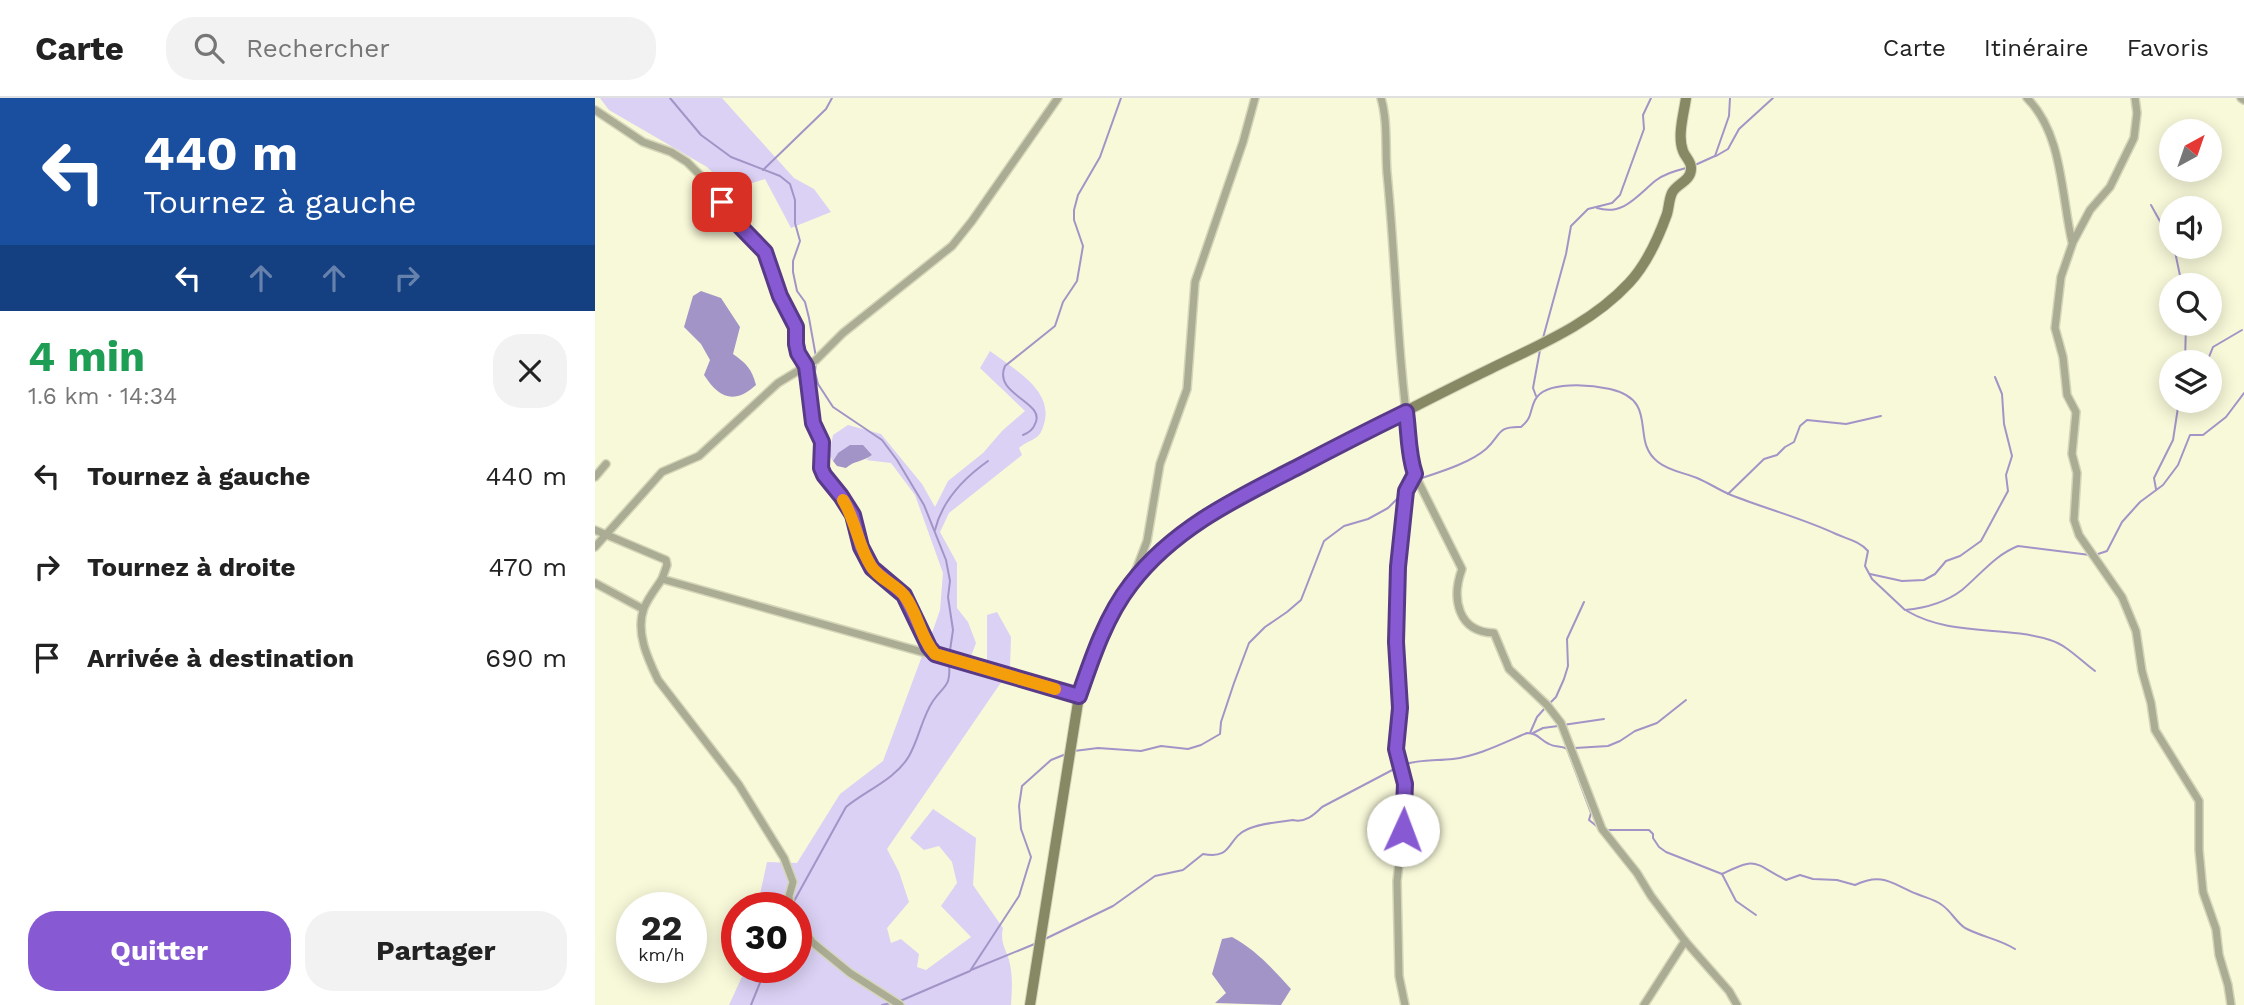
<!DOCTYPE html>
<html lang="fr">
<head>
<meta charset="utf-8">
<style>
	body { margin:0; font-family:"Work Sans",sans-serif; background:#f2f2f2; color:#222; height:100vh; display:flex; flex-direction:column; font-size:26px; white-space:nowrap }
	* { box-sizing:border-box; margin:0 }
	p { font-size:23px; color:#767676 }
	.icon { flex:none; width:38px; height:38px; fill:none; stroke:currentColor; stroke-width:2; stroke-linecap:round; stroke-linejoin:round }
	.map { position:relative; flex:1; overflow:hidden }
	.panel { display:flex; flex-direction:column; background:#fff; width:595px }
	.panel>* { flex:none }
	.hud { background:#1a4fa0; color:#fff; overflow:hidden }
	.needle { width:46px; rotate:40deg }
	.buttons { position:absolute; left:1564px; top:21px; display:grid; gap:14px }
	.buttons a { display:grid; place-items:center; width:63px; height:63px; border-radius:50%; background:#fff; box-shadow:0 4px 18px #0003; font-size:35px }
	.speed { position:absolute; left:21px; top:794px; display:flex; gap:14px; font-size:35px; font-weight:700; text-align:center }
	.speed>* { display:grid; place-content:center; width:91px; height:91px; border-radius:50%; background:#fff; box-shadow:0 4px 18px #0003; line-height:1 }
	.speed small { font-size:18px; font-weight:400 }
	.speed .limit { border:10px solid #d22; background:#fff; color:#111 }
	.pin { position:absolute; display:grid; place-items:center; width:60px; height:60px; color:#fff; margin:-30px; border-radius:14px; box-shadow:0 4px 10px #0006 }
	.me { position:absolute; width:77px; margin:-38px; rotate:2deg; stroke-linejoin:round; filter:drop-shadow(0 0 5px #0008) }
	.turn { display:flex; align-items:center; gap:24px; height:147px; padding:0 28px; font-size:32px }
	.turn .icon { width:91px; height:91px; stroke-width:2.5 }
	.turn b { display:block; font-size:49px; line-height:60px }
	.lanes { display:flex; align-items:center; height:66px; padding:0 28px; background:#0003; justify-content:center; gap:35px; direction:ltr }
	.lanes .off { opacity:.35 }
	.round { display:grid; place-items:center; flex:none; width:74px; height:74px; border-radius:28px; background:#f2f2f2 }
	.overview { display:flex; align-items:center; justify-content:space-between; height:119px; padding:0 28px }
	h1 { font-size:42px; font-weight:700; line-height:52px; color:#1e9e55 }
	.cta { display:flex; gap:14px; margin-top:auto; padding:14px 28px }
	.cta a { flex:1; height:80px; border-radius:28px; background:#875ad3; color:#fff; font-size:28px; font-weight:700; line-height:80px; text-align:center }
	.cta a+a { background:#f2f2f2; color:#222 }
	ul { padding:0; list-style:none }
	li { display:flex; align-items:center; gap:21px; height:91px; padding:0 28px }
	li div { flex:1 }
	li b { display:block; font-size:26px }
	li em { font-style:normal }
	header { display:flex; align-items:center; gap:42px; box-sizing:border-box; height:98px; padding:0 35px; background:#fff; border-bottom:2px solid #e0e0e0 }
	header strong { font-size:33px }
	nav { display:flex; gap:38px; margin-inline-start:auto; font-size:24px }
	.search { width:490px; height:63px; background:#f2f2f2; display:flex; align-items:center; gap:18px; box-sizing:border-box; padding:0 24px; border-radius:28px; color:#767676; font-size:26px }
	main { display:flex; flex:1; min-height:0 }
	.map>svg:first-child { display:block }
	.green { fill:#dad1f4 }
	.water { fill:#a394c7 }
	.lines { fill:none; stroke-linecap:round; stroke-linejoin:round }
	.stream { stroke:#a394c7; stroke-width:2 }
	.street-casing { stroke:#d5d6b9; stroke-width:10 }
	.secondary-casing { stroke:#d5d6b9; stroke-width:12 }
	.street { stroke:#abac94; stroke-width:7 }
	.secondary { stroke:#878864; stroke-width:10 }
	.route-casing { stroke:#583a89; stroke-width:18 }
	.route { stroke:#875ad3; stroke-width:12 }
	.slow { stroke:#f59e0b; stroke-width:12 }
</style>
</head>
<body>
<header>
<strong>Carte</strong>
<div class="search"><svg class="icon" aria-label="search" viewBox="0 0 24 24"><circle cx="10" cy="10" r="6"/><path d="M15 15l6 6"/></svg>Rechercher</div>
<nav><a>Carte</a><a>Itinéraire</a><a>Favoris</a></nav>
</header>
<main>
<section class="panel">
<div class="hud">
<div class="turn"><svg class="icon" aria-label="left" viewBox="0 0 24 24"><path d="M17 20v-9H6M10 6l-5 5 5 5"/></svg><div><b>440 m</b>Tournez à gauche</div></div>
<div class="lanes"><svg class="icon" aria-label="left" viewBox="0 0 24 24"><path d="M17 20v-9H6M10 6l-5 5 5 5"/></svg><svg class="icon off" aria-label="ahead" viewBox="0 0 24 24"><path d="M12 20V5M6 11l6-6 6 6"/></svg><svg class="icon off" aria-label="ahead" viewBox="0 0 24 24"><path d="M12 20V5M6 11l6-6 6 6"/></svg><svg class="icon off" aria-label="right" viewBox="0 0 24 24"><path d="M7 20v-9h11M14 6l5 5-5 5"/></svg></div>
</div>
<div class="overview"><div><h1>4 min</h1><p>1.6 km · 14:34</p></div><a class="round"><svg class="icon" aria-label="close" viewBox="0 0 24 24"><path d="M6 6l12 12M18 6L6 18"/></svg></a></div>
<ul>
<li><svg class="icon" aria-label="left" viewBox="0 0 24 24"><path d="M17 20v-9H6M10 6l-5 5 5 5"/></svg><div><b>Tournez à gauche</b></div><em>440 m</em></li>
<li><svg class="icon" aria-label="right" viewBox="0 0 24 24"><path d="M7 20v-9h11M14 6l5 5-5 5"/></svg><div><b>Tournez à droite</b></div><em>470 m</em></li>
<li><svg class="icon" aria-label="arrive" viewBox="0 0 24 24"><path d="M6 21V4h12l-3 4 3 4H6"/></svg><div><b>Arrivée à destination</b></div><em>690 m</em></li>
</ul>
<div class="cta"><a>Quitter</a><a>Partager</a></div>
</section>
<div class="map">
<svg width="1649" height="907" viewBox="0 0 1649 907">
	<rect width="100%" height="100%" fill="#f8f9d9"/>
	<!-- green -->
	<g class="green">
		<path d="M5 0H127L199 80 219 91 236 114 196 130 170 81 135 92 112 69 14 12Z"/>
		<path d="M395 253C421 273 465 295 446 334 442 342 431 343 424 350L427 357 354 415 345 434 362 465V510L373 524 381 545 375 561 343 552 335 541 345 512 348 475 320 397 296 365 271 362 277 357 243 355 238 363 234 357 238 337 253 327 286 336 327 386 340 409 353 383 388 355 407 333 430 313 385 270Z"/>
		<path d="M402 514 416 539 415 569 392 563V517Z"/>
		<path d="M327 558 407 583 292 751 304 774 314 804 292 830 296 845 306 841 324 856 322 869 331 872 376 839 346 808 362 785 357 764 344 748 329 752 315 740 338 711 381 740 378 787 408 830C405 844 410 849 414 862 418 877 417 892 416 907H134L151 870H201V810H162L172 764 202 765 245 696 288 663Z"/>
	</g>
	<!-- water -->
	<g class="water">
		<path d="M106 193 126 200 145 229 138 256C151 265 157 271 161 287 139 307 124 300 109 277L115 262 106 246 89 229 98 198Z"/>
		<path d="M255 347H268L277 357C268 364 260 362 251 370L242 368 238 363 243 355Z"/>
		<path d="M637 839C661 852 678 871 696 891L686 907 620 905 631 895 617 876 627 841Z"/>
	</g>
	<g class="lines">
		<!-- stream -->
		<g class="stream">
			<path d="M75 0 106 37 136 59 185 78 195 86 200 102V125L205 143 198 163V174L202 193 210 204 214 220 221 259"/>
			<path d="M1121 58 1133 51 1144 31 1178 0"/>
			<path d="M1100 67 1120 58 1134 18 1135 0"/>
			<path d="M168 72 231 11 237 0"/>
			<path d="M1556 107 1577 145"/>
			<path d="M1002 110C1028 118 1042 98 1060 83 1069 76 1080 73 1091 70"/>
			<path d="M1579 149 1587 187"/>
			<path d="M948 240 971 156 976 128 993 111 1017 105 1025 97 1049 31 1048 17 1056 0"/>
			<path d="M221 264 220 274 223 286 238 309 287 342 302 362 329 407 351 462 355 483 353 499 358 532 354 559"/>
			<path d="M1590 264 1591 226"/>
			<path d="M1612 264 1618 249 1647 232"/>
			<path d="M941 298 938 290 945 252"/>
			<path d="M428 337C433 335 438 332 440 326 452 304 397 297 410 268L460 228 468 204 482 183 488 148 479 122V112L483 97 505 59 526 0"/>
			<path d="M824 381C845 374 875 365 891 351 906 338 901 328 926 329 938 319 934 314 940 302 950 282 997 287 1015 291 1066 303 1034 342 1063 364 1074 373 1090 375 1102 380 1114 385 1124 392 1136 397 1171 411 1207 420 1241 436 1252 441 1264 443 1273 453L1270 468 1277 481 1310 512C1331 510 1350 505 1367 492 1386 476 1400 457 1423 448L1495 457"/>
			<path d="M1561 391 1559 380 1578 342 1584 303"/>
			<path d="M1133 396 1169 361 1182 357 1190 349 1199 344 1205 328 1212 322 1251 326 1286 318"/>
			<path d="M340 432C347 403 369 380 393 363"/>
			<path d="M1500 457 1512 453 1527 424 1545 404 1568 387 1583 367 1595 337H1608L1631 319 1649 295"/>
			<path d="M1275 476 1307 483 1329 482 1340 476 1351 463 1365 458 1386 443 1413 393 1411 377 1417 358 1409 326 1407 296 1400 279"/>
			<path d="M1312 513C1357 539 1407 527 1455 542 1472 547 1486 563 1500 573"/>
			<path d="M954 606 961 599 969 581 973 568 972 541 989 504"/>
			<path d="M968 627 1009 621"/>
			<path d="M935 635 942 619 950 610"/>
			<path d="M938 635 948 630 963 628"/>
			<path d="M980 650 1013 648 1025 643 1040 633 1062 625 1091 602"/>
			<path d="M479 653 503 650 546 653 566 648 593 651 606 647 625 636 626 624 639 585 654 545 670 529 692 514 706 502 729 443 749 428 773 421 793 410 807 396"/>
			<path d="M808 667C825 661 841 663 858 661 883 658 908 645 932 635 943 635 945 642 954 646 961 650 966 647 972 651L996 715 994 722 1004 730"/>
			<path d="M1013 732H1054L1058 736V740L1064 749 1071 754 1127 776C1163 758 1158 765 1191 782L1205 777 1218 781 1242 782 1260 787C1288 774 1297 786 1322 796 1331 800 1339 801 1347 807 1356 813 1361 824 1370 830 1387 839 1404 841 1420 851"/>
			<path d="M1127 776 1141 803 1161 817"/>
			<path d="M198 805 251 709C270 693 301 681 314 658 324 641 327 619 338 603 350 586 356 589 354 565"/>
			<path d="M450 841 518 808 560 778 588 772 608 756C639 762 631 740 653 731 667 725 684 724 698 722 710 725 719 717 727 709L803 669"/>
			<path d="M376 872 442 845"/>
			<path d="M305 903 375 873 424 798 436 759 426 731 424 708 427 688 456 662 471 656"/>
			<path d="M156 907 171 870"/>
			<path d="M287 907 296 905"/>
		</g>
		<!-- street casing -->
		<g class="street-casing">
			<g id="street">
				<path d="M786 0C793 24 790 50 792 75 801 165 802 255 815 344L814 357 819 376 811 393 803 469 801 544 805 610 801 651 810 686 808 732 802 783 804 878 810 907"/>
				<path d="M1432 0C1468 36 1466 97 1477 144"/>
				<path d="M1540 0 1542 15 1539 40 1515 89 1495 112 1478 144 1466 179 1460 230 1468 259 1472 297 1481 314 1477 356 1482 375 1479 422 1484 437 1527 499 1541 533 1547 573 1556 605 1560 632 1604 703V752L1608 794 1621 831 1624 857 1633 887 1636 907"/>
				<path d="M1646 0 1649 2"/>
				<path d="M0 12 48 44 76 54 92 64 114 86 135 118 170 154 185 198 201 228V246L210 268 218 325 227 344 226 370 229 377 246 398 258 417 266 449 277 470 309 497 334 549 339 556"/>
				<path d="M819 375 867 471C856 501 863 534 899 535L914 571 952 607 966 625 1007 731 1042 775 1056 798 1090 843 1134 893 1142 907"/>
				<path d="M0 379 11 366"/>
				<path d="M0 432 71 462 72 467 67 481"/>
				<path d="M0 449 67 374 104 358 183 285 221 262 248 235 357 148 377 123 463 0"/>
				<path d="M538 480 552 443 565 366 592 291 600 184 648 44 660 0"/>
				<path d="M0 485 48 511"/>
				<path d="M195 810 194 798 198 784 189 760 144 687 63 582C53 561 40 534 49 510 53 500 61 490 67 481L484 598"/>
				<path d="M201 819 217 844 255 875 305 907"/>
				<path d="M1049 907 1090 843"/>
			</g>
		</g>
		<!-- secondary casing -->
		<g class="secondary-casing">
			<path id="secondary" d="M435 907 484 598C497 560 511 520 535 487 583 421 664 388 735 352 788 325 841 297 895 271 944 247 996 226 1034 185 1052 166 1063 141 1072 116 1074 109 1074 101 1077 95 1081 86 1096 83 1096 71 1097 64 1090 59 1088 53 1082 38 1089 15 1091 0"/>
		</g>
		<!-- street -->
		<use href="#street" class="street"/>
		<!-- secondary -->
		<use href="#secondary" class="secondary"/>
	</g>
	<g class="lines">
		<!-- route casing -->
		<g class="route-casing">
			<path id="route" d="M127 104 135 118 170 154 185 198 201 229V246L203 255 211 268 218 325 227 344 226 370 229 377 246 398 258 417 266 449 277 470 309 497 334 549 340 556 484 598C497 560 511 518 536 486 578 431 640 401 701 370 737 351 774 332 811 314 814 335 813 356 820 376L811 393 803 469 801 544 805 610 801 651 810 686 808 732"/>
		</g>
		<!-- route -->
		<use href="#route" class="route"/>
		<!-- slow -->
		<path class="slow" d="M248 402C261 423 263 448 276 468 284 481 300 486 309 497 323 515 325 539 340 556L460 591"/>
	</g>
</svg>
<div class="buttons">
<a><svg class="needle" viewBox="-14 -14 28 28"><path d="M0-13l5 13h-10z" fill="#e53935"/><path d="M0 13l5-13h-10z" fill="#767676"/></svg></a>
<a><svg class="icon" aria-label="sound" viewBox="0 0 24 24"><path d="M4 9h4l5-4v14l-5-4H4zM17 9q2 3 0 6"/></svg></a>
<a><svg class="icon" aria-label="search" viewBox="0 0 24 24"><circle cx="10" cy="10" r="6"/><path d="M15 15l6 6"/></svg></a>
<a><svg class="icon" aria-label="layers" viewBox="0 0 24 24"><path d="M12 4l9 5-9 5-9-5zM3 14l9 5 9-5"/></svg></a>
</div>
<div class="speed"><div>22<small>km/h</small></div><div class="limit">30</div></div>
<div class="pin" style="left:127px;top:104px;background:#d93025"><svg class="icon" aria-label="arrive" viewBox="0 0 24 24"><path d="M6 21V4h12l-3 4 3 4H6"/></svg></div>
<svg class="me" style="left:808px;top:732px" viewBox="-20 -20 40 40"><circle r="19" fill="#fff"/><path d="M0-13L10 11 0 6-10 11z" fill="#875ad3"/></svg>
</div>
</main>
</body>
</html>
